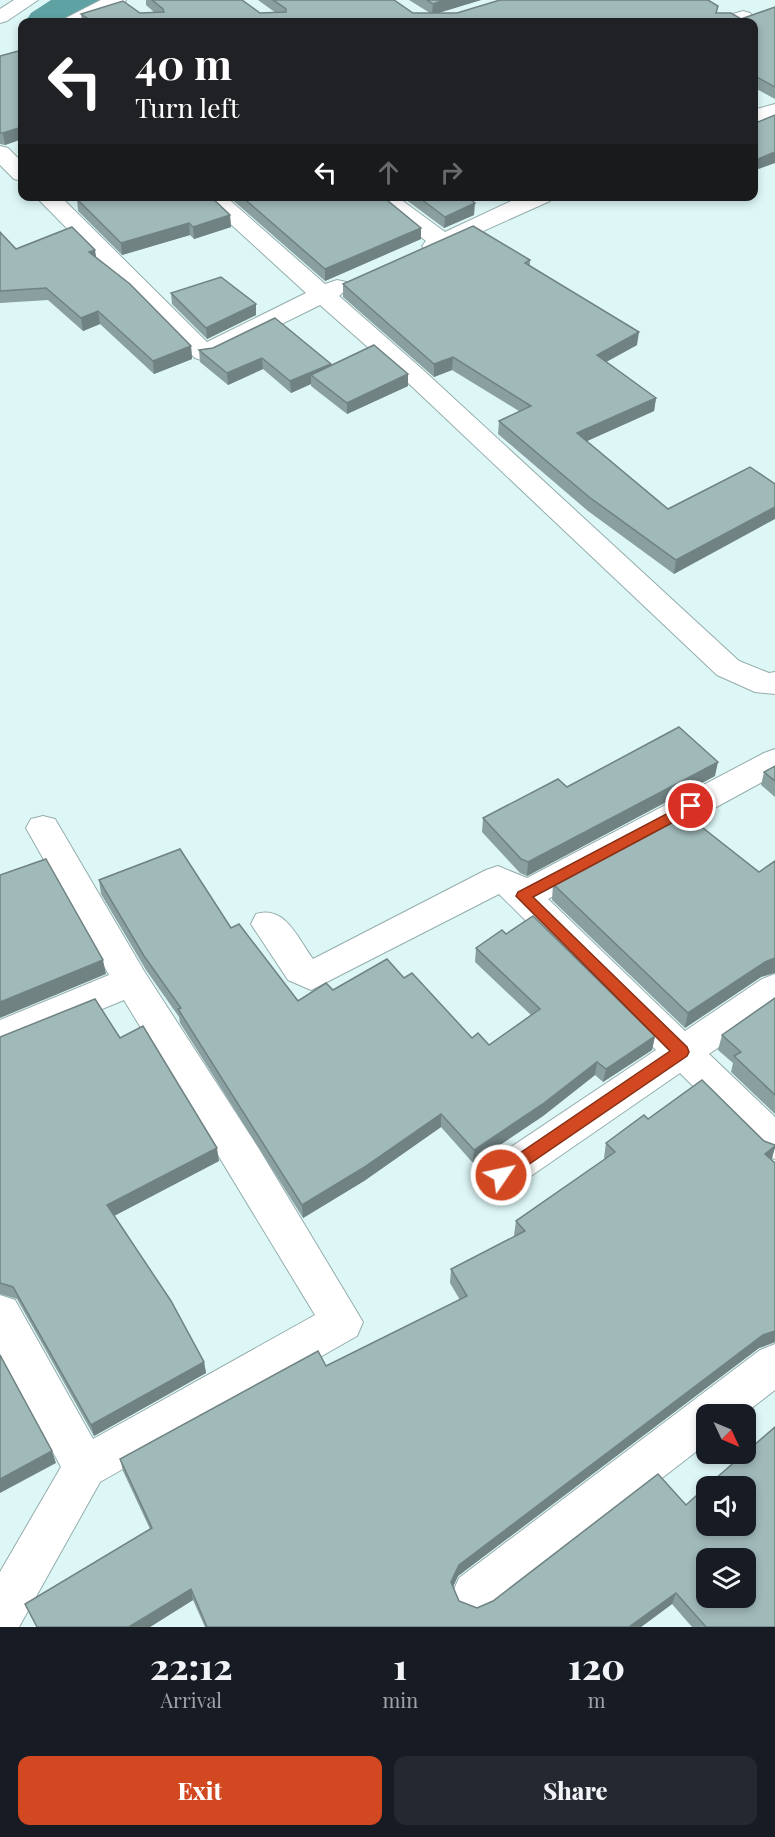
<!DOCTYPE html>
<html lang="en">
<head>
<meta charset="utf-8">
<style>
	body { margin:0; font-family:"Playfair Display",serif; background:#242831; color:#f1f3f6; height:100vh; display:flex; flex-direction:column; font-size:22px; white-space:nowrap }
	* { box-sizing:border-box; margin:0 }
	p { font-size:20px; color:#9ea1a6 }
	.icon { flex:none; width:33px; height:33px; fill:none; stroke:currentColor; stroke-width:2; stroke-linecap:round; stroke-linejoin:round }
	.map { position:relative; height:1627px; overflow:hidden }
	.sheet { display:flex; flex-direction:column; background:#171b24; flex:1 }
	.sheet>* { flex:none }
	.guide { position:absolute; left:18px; top:18px; width:740px; height:183px; border-radius:12px; box-shadow:0 3px 9px #0003; background:#202124; color:#fff; overflow:hidden }
	.needle { width:39px; rotate:134deg }
	.buttons { position:absolute; left:696px; top:1404px; display:grid; gap:12px }
	.buttons a { display:grid; place-items:center; width:60px; height:60px; border-radius:12px; background:#171b24; box-shadow:0 3px 9px #0003; font-size:30px }
	.pin { position:absolute; display:grid; place-items:center; width:51px; height:51px; color:#fff; margin:-26px; border:3px solid #fff; border-radius:50%; box-shadow:0 2px 6px #0007 }
	.me { position:absolute; width:66px; margin:-33px; rotate:56deg; stroke-linejoin:round; filter:drop-shadow(0 0 4px #0008) }
	.turn { display:flex; align-items:center; gap:21px; height:126px; padding:0 18px; font-size:27px }
	.turn .icon { width:78px; height:78px; stroke-width:2.5 }
	.turn b { display:block; font-size:42px; line-height:51px }
	.lanes { display:flex; align-items:center; height:57px; padding:0 18px; background:#0003; justify-content:center; gap:30px; direction:ltr }
	.lanes .off { opacity:.35 }
	.eta { display:flex; justify-content:space-evenly; align-items:center; height:102px; text-align:center }
	.eta b { font-size:36px; font-weight:800; line-height:42px }
	.primary-button { display:flex; gap:12px; margin-top:auto; padding:12px 18px }
	.primary-button a { flex:1; height:69px; border-radius:12px; background:#d14821; color:#fff; font-size:24px; font-weight:800; line-height:69px; text-align:center }
	.primary-button a+a { background:#242831; color:#f1f3f6 }
	.map>svg:first-child { display:block }
	.lines { fill:none; stroke-linecap:round; stroke-linejoin:round }
	.river { fill:#5fa2a3; fill-rule:evenodd }
	.minor-casing { stroke:#95adad; stroke-width:2 }
	.minor { fill:#fff; fill-rule:evenodd }
	.wall { fill:#8a9f9f }
	.shaded-wall { fill:#708282 }
	.building { fill:#a0b9b9; stroke:#708282; stroke-width:1.5; fill-rule:evenodd }
	.route { fill:#d14821; stroke:#882f15; stroke-width:1.5 }
</style>
</head>
<body>
<div class="map">
<svg width="775" height="1627" viewBox="0 0 775 1627">
	<rect width="100%" height="100%" fill="#ddf6f6"/>
	<g class="lines">
		<!-- river -->
		<path class="river" d="M51 0H101C81 29 56 22 25 22L31 13Z"/>
		<!-- minor casing -->
		<g class="minor-casing">
			<g id="minor">
				<path d="M14 0H38L7 21 0 23V9Z"/>
				<path d="M101 0H126L123 4 87 22H63L66 18Z"/>
				<path d="M743 11 750 13 753 17 750 21 716 22 719 18Z"/>
				<path d="M775 104V117L753 123V110Z"/>
				<path d="M0 146 8 148 22 162V181L14 179 0 165Z"/>
				<path d="M35 196H60L207 342 306 293 200 196H225L325 284 337 280 346 282 349 287 339 296 422 369 739 661 769 673 775 672V694L755 692 717 675 404 379 320 305 213 358 204 361 195 358Z"/>
				<path d="M370 196H396L445 232 522 196H553L550 201 434 253 426 251 422 246 426 241Z"/>
				<path d="M775 749V775L548 899 685 1031 762 979 775 974V1008L709 1054 775 1117V1159L761 1154 680 1073 515 1187 501 1192 487 1187 482 1175 487 1163 656 1050 499 894 311 990 288 980 251 924 256 914C285 905 297 937 313 959L486 870 498 866 527 878 764 753Z"/>
				<path d="M43 816 55 819 144 971 259 1149 363 1322 357 1336 100 1482 19 1627H0V1572L61 1467 0 1354V1295L15 1300 93 1439 315 1315 124 1000 0 1051V1020L109 975 26 828 31 819Z"/>
				<path d="M775 1344V1390L744 1414H706V1444L491 1610 475 1617 459 1610 452 1594 459 1578 760 1350Z"/>
			</g>
		</g>
		<!-- minor -->
		<use href="#minor" class="minor"/>
	</g>
	<!-- wall -->
	<g class="wall">
		<path d="M146 0H242L260 13H276L258 0H394L413 13H430L409 0H481L437 13H717L741 19 775 7V99L753 87V22H82L81 14 155 13 146 5Z"/>
		<path d="M22 50V139L5 145 0 144V56Z"/>
		<path d="M228 196H382L421 228V239L325 281Z"/>
		<path d="M401 196H466L474 215 444 228Z"/>
		<path d="M77 199 230 215 231 227 194 239 190 235 122 255 78 211Z"/>
		<path d="M0 232 16 249 97 258 191 346 192 359 154 374 100 324 83 331 48 300 0 303Z"/>
		<path d="M530 260V266L637 345 606 362 656 398 654 411 587 441 668 509 750 467 674 574 588 511 498 434 499 421 519 411 452 370 434 377 343 297V284Z"/>
		<path d="M171 293 256 315 207 339 172 304Z"/>
		<path d="M199 350 408 374V386L347 414 311 386V384L291 393 263 369 228 385 200 362Z"/>
		<path d="M775 766V797L761 785 764 772Z"/>
		<path d="M715 776 527 876 520 873 482 832 483 818 567 787Z"/>
		<path d="M759 872 761 977 685 1028 552 900 553 884Z"/>
		<path d="M99 880 231 928 298 1001 333 990 404 978 472 1038 489 1045 531 1015 475 962 476 948 506 934 655 1036 652 1050 603 1082 595 1075 543 1116 473 1163 441 1127 364 1181 303 1218 180 1023 179 1017 146 970 101 894Z"/>
		<path d="M775 998V1114L731 1072 733 1063 718 1050 722 1035Z"/>
		<path d="M0 1037 120 1038 219 1161 114 1216 204 1362 206 1373 94 1436 17 1299 0 1294Z"/>
		<path d="M648 1119 764 1141 775 1145 772 1160 775 1163V1342L759 1348 458 1576 453 1587 459 1601 477 1608 493 1601 658 1474 775 1627H692L672 1604 641 1627H205L193 1600 150 1627H36L150 1529 123 1471 120 1459 326 1366 460 1300 450 1283 451 1269 515 1236 514 1235 516 1221 605 1159 604 1158 606 1143Z"/>
	</g>
	<!-- shaded-wall -->
	<g class="shaded-wall">
		<path d="M444 0H481L432 15 433 4Z"/>
		<path d="M22 127V139L5 145 3 133Z"/>
		<path d="M775 152V163L753 171V161Z"/>
		<path d="M475 203 474 215 444 228 445 217Z"/>
		<path d="M230 215 231 227 194 239 193 227Z"/>
		<path d="M189 223 190 235 122 255 121 243Z"/>
		<path d="M421 228V239L325 281V269Z"/>
		<path d="M95 250 97 262 89 252Z"/>
		<path d="M256 304V315L207 339 206 328Z"/>
		<path d="M98 311 100 324 83 331 81 318Z"/>
		<path d="M639 332 637 345 595 368 597 355Z"/>
		<path d="M191 346 192 359 154 374 153 361Z"/>
		<path d="M453 357 452 370 434 377V364Z"/>
		<path d="M262 358 263 369 228 385 227 373Z"/>
		<path d="M331 364 332 376 311 375V384L291 393 290 381Z"/>
		<path d="M408 374V386L347 414V403Z"/>
		<path d="M656 398 654 411 576 446 577 433Z"/>
		<path d="M775 507V519L674 574 676 560Z"/>
		<path d="M718 762 715 776 527 876 528 862Z"/>
		<path d="M775 958V973L761 977 685 1028 688 1013 765 962Z"/>
		<path d="M103 960 106 974 0 1018V1002Z"/>
		<path d="M655 1036 652 1050 603 1082 606 1069Z"/>
		<path d="M597 1062 595 1075 543 1116 473 1163 474 1150Z"/>
		<path d="M441 1114V1127L364 1181 303 1218 302 1205Z"/>
		<path d="M775 1146V1148L771 1160 765 1154Z"/>
		<path d="M217 1148 219 1161 110 1218 107 1205Z"/>
		<path d="M775 1331V1342L759 1348 458 1576 450 1593 451 1582 459 1565 763 1335Z"/>
		<path d="M204 1362 206 1373 94 1436 91 1425Z"/>
		<path d="M52 1451 56 1463 0 1493V1479Z"/>
		<path d="M191 1589 193 1600 150 1627H129Z"/>
		<path d="M676 1593 672 1604 641 1627H629Z"/>
	</g>
	<!-- building -->
	<g class="building">
		<path d="M152 0H242L260 13 286 12V9L273 0H394L413 13H457L500 0H708L718 6 716 13H731L741 19 775 7V87L753 75V22H93L81 14 123 1 140 13 164 12 163 9Z"/>
		<path d="M427 0H444L433 4Z"/>
		<path d="M22 50V127L3 133H0V56Z"/>
		<path d="M775 115V152L753 161V124Z"/>
		<path d="M87 196H210L230 215 193 227 189 223 121 243 77 199Z"/>
		<path d="M241 196H382L421 228 325 269Z"/>
		<path d="M417 196H466L475 203 445 217Z"/>
		<path d="M473 226 530 260 525 263 639 332 597 355 656 398 577 433 668 509 750 467 775 484V507L676 560 589 497 499 421 531 406 453 357 434 364 343 284Z"/>
		<path d="M72 227 95 250 89 252 130 284 191 346 153 361 98 311 81 318 46 288 0 291V232L16 249Z"/>
		<path d="M221 277 256 304 206 328 171 293Z"/>
		<path d="M275 318 331 364 290 381 262 358 227 373 199 350 213 348Z"/>
		<path d="M374 345 408 374 347 403 311 375Z"/>
		<path d="M679 727 718 762 528 862 521 859 483 818 558 779 567 787Z"/>
		<path d="M775 766V781L764 772Z"/>
		<path d="M684 813 759 872 775 861V958L765 962 688 1013 553 884Z"/>
		<path d="M180 849 231 928 239 924 298 1001 326 983 333 990 387 959 404 978 412 973 472 1038 478 1033 489 1045 540 1009 476 948 502 930 506 934 533 916 655 1036 606 1069 597 1062 544 1103 474 1150 441 1114 363 1168 302 1205 178 1009 181 1008 144 956 99 880Z"/>
		<path d="M46 859 103 960 0 1002V875Z"/>
		<path d="M775 998V1095L734 1056 741 1052 722 1035Z"/>
		<path d="M95 999 120 1038 143 1026 217 1148 107 1205 171 1301 204 1362 91 1425 13 1287 0 1283V1037Z"/>
		<path d="M702 1080 764 1141 775 1145V1146L765 1154 775 1163V1331L763 1335 459 1565 451 1582 459 1601 477 1608 493 1601 658 1474 686 1505 706 1487V1526H746V1486H707L775 1427V1627H706L676 1593 629 1627H207L191 1589 129 1627H37L25 1604 152 1528 120 1459 318 1351 326 1366 467 1296 451 1269 525 1231 516 1221 615 1152 606 1143 644 1115 648 1119ZM706 1558H746V1598H706Z"/>
		<path d="M0 1355 52 1451 0 1479Z"/>
	</g>
	<!-- route -->
	<path class="route" d="M691 801 696 803V810L533 897 687 1047 689 1052 687 1056 506 1180H495L493 1175 495 1170 670 1051 516 896 518 892Z"/>
</svg>
<div class="buttons">
<a><svg class="needle" viewBox="-14 -14 28 28"><path d="M0-13l5 13h-10z" fill="#e53935"/><path d="M0 13l5-13h-10z" fill="#9ea1a6"/></svg></a>
<a><svg class="icon" aria-label="sound" viewBox="0 0 24 24"><path d="M4 9h4l5-4v14l-5-4H4zM17 9q2 3 0 6"/></svg></a>
<a><svg class="icon" aria-label="layers" viewBox="0 0 24 24"><path d="M12 4l9 5-9 5-9-5zM3 14l9 5 9-5"/></svg></a>
</div>
<div class="pin" style="left:691px;top:806px;background:#d93025"><svg class="icon" aria-label="arrive" viewBox="0 0 24 24"><path d="M6 21V4h12l-3 4 3 4H6"/></svg></div>
<svg class="me" style="left:501px;top:1175px" viewBox="-20 -20 40 40"><circle r="17" fill="#d14821" stroke="#fff" stroke-width="3"/><path d="M0-11L8 9 0 5-8 9z" fill="#fff"/></svg>
<div class="guide">
<div class="turn"><svg class="icon" aria-label="left" viewBox="0 0 24 24"><path d="M17 20v-9H6M10 6l-5 5 5 5"/></svg><div><b>40 m</b>Turn left</div></div>
<div class="lanes"><svg class="icon" aria-label="left" viewBox="0 0 24 24"><path d="M17 20v-9H6M10 6l-5 5 5 5"/></svg><svg class="icon off" aria-label="ahead" viewBox="0 0 24 24"><path d="M12 20V5M6 11l6-6 6 6"/></svg><svg class="icon off" aria-label="right" viewBox="0 0 24 24"><path d="M7 20v-9h11M14 6l5 5-5 5"/></svg></div>
</div>
</div>
<section class="sheet">
<div class="eta">
<div><b>22:12</b><p>Arrival</p></div>
<div><b>1</b><p>min</p></div>
<div><b>120</b><p>m</p></div>
</div>
<div class="primary-button"><a>Exit</a><a>Share</a></div>
</section>
</body>
</html>
